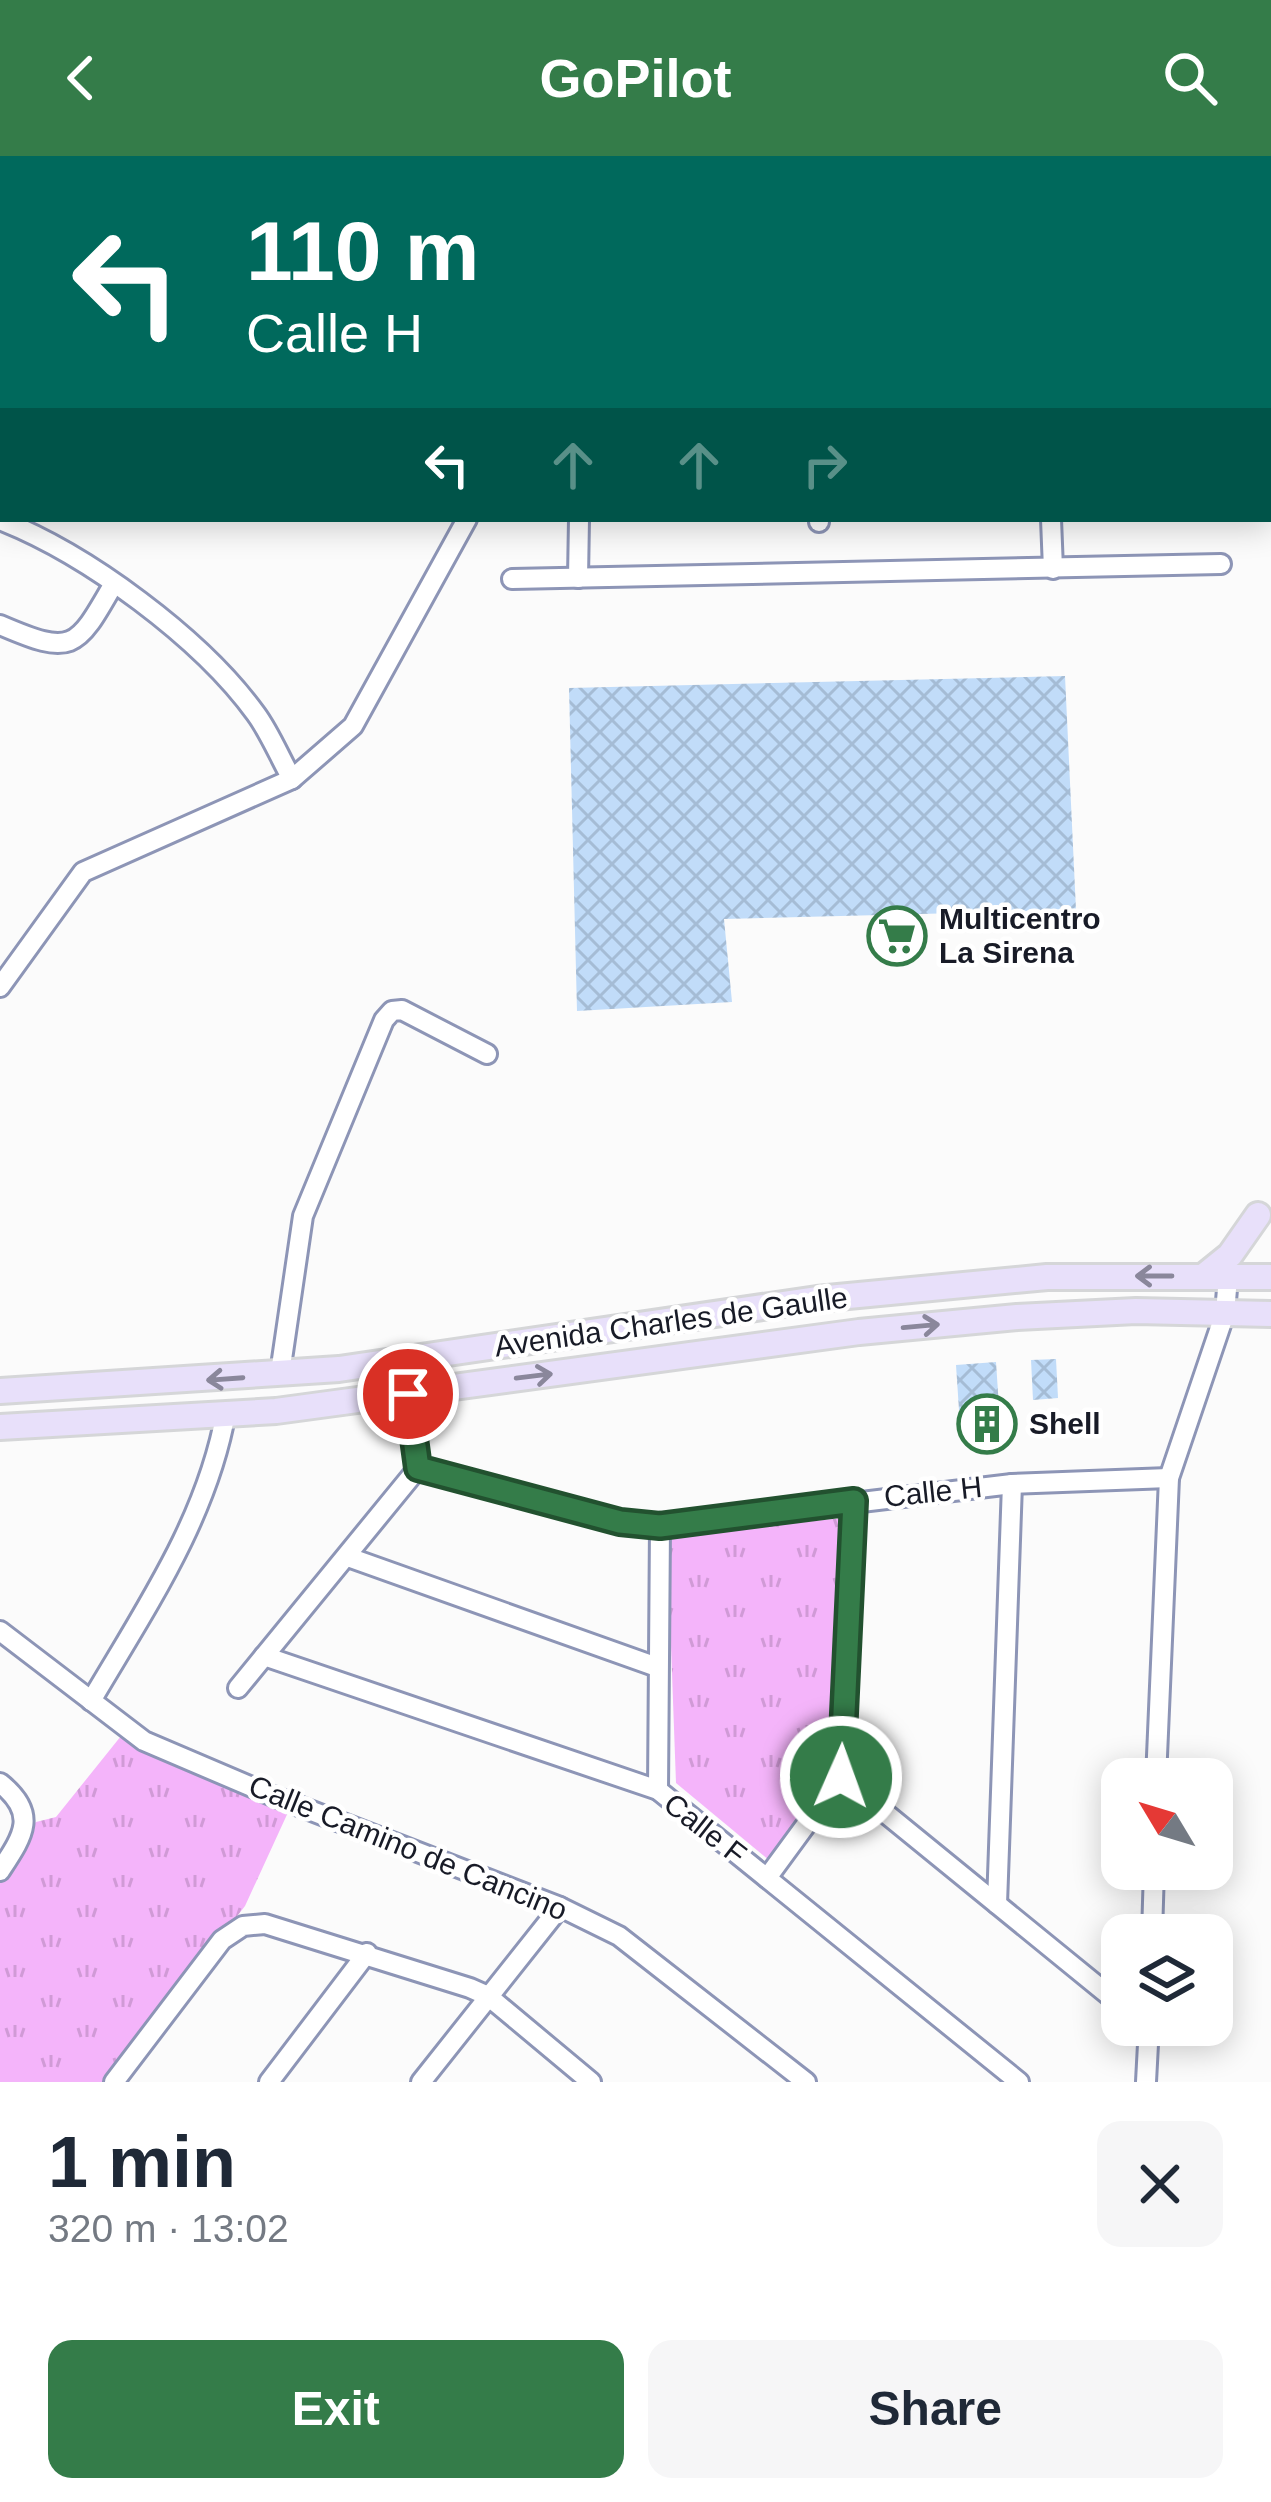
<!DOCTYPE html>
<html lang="en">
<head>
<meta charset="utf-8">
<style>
	body { margin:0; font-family:Arial,sans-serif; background:#f6f6f7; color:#1f2937; height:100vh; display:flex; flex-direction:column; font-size:45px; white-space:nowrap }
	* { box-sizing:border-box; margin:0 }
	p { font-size:39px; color:#747a83 }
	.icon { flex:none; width:66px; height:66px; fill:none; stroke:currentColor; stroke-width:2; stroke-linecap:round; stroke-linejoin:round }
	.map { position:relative; height:1926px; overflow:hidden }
	.details { display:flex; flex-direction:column; background:#fff; flex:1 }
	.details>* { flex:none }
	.top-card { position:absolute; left:0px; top:0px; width:1272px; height:366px; box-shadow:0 6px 30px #0003; background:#00695c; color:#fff; overflow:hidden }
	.needle { width:78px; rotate:308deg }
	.fabs { position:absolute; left:1101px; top:1602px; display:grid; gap:24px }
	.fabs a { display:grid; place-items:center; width:132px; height:132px; border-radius:24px; background:#fff; box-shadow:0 6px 30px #0003; font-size:60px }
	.pin { position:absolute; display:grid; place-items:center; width:102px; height:102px; color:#fff; margin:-51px; border:6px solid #fff; border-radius:50%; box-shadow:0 3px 12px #0007 }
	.me { position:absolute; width:132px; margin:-66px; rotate:2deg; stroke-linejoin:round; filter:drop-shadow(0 0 9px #0008) }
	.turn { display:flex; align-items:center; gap:42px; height:252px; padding:0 48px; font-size:54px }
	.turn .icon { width:156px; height:156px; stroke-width:2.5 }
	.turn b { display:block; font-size:84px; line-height:102px }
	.lanes { display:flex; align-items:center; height:114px; padding:0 48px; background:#0003; justify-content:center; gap:60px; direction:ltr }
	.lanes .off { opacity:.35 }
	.round { display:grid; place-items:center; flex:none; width:126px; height:126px; border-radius:24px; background:#f6f6f7 }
	.overview { display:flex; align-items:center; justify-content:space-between; height:204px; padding:0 48px }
	h1 { font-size:72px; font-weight:600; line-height:90px }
	.action { display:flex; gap:24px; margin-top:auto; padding:24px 48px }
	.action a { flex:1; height:138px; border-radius:24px; background:#347c49; color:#fff; font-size:48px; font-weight:600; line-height:138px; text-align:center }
	.action a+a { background:#f6f6f7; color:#1f2937 }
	header { display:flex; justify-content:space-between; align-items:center; height:156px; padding:0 48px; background:#347c49; color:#fff; font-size:54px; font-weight:600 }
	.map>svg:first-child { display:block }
	.grass { fill:url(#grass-tufts) }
	.building { fill:url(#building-cross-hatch) }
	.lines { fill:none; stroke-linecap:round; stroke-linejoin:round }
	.minor-casing { stroke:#8d95b6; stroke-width:24 }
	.major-casing { stroke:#d5d6d8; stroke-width:30 }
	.minor { stroke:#fff; stroke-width:18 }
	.major { stroke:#e8e0fa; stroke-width:24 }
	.oneway { stroke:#8a879b }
	.route-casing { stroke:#22512f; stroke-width:30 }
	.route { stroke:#347c49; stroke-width:21 }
	.labels { text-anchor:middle; stroke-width:9; stroke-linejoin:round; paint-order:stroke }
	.poi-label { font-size:30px; font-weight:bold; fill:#181b27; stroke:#fff; text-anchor:start }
	.street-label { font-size:30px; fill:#181b27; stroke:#fff }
</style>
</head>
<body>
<header><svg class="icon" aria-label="back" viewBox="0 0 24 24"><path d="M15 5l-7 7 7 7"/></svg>GoPilot<svg class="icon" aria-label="search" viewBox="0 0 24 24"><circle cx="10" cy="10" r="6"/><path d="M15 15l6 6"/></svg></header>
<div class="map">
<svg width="1271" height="1926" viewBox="0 0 1271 1926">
	<defs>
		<pattern id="grass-tufts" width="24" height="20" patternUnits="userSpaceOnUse" patternTransform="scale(3)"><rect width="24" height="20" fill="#f4b4fa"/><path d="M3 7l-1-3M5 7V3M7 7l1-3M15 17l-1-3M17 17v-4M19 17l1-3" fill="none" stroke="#d09ad6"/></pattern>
		<pattern id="building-cross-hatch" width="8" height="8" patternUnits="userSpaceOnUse" patternTransform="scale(3)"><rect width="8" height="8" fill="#c1dcf9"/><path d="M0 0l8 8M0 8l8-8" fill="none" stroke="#a5bcd5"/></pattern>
	</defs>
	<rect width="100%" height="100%" fill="#fbfbfb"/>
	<!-- grass -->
	<g class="grass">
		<path d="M843 1362 835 1608 770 1705 676 1627 667 1380Z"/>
		<path d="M121 1580 290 1652 245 1750 108 1926H0V1720L36 1666 56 1661Z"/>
	</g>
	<!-- building -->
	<g class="building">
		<path d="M1065 520 1076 754 724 763 732 846 577 855 569 532Z"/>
		<path d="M1056 1203 1058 1242 1033 1244 1031 1204Z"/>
		<path d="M996 1206 999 1251 959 1254 956 1209Z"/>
		<path d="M1011 1257 1012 1275 962 1279 961 1261Z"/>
	</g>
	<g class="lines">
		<!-- minor casing -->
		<g class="minor-casing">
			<g id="minor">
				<path d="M14 0 16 3"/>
				<path d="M335 0 338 3"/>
				<path d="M688 0V3"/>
				<path d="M811 0V3"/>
				<path d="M202 3 204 0"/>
				<path d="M360 3 362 0"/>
				<path d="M921 3 1049 0"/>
				<path d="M1269 88H1271"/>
				<path d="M1269 109H1271"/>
				<path d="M0 126 3 124"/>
				<path d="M0 170 3 173"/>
				<path d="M819 363V366"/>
				<path d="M1051 363 1053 413"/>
				<path d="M0 364C87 398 201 482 256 558 270 577 280 602 292 623"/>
				<path d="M578 422 579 363"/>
				<path d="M512 423 1221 408"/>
				<path d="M0 469C72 500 76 494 113 429"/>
				<path d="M0 831 83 716 292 623 353 570 467 363"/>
				<path d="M280 1217 303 1060 384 864 392 855 402 854 487 898"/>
				<path d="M418 1312 619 1366 660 1370 1012 1328 1169 1322"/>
				<path d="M348 1401 657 1511"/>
				<path d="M0 1475 144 1585 273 1640 560 1751 619 1780 806 1926"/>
				<path d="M264 1500 658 1634 1019 1926"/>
				<path d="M238 1532 418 1312 408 1238"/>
				<path d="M91 1545C145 1453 207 1363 226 1256"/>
				<path d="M841 1621 1122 1850"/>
				<path d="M1156 1623 1169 1322 1225 1157 1228 1121"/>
				<path d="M0 1627C39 1658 23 1680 0 1715"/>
				<path d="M658 1634 660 1370"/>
				<path d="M767 1722 841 1621 853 1344"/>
				<path d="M997 1748 1012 1328"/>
				<path d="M1152 1779 1154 1713"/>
				<path d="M114 1926 222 1784 243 1770 265 1768 470 1832 488 1840 591 1926"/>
				<path d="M269 1926 367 1797"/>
				<path d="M421 1926 560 1751"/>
				<path d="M1146 1926 1149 1869"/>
			</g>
		</g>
		<!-- major casing -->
		<g class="major-casing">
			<g id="major">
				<path d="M1204 1120 1230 1099 1258 1059"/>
				<path d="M0 1235 339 1213 817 1143 1047 1121H1271"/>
				<path d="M0 1271 276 1255 859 1176 1017 1161 1136 1155 1271 1158"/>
			</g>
		</g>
		<!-- minor -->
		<use href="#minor" class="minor"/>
		<!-- major -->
		<use href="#major" class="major"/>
	</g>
	<!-- one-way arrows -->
	<defs><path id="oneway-shaft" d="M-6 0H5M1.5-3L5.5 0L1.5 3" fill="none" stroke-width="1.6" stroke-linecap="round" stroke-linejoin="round" transform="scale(3)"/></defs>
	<g class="oneway">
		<use href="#oneway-shaft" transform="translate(1154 1120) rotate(-180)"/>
		<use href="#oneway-shaft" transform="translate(921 1170) rotate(-5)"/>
		<use href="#oneway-shaft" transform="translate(534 1220) rotate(-7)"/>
		<use href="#oneway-shaft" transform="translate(225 1223) rotate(176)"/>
	</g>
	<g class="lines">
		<!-- route casing -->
		<g class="route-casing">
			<path id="route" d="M408 1238 418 1312 620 1366 660 1370 854 1345 841 1621"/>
		</g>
		<!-- route -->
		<use href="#route" class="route"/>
	</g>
	<!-- icons -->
	<defs>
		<g id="supermarket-ring" transform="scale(3)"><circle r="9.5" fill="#fff" stroke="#347c49" stroke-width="1.5"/><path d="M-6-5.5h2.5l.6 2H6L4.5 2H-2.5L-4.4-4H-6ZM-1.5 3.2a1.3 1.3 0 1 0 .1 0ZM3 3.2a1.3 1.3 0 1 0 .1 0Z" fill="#347c49"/></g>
		<g id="building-ring" transform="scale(3)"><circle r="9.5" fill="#fff" stroke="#347c49" stroke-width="1.5"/><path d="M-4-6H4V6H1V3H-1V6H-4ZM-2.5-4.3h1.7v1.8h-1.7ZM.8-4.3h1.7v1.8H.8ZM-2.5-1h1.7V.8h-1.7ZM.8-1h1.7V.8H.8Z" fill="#347c49"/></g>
	</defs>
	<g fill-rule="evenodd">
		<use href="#supermarket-ring" x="897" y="780"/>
		<use href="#building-ring" x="987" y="1268"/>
	</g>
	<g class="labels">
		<!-- poi labels -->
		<g class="poi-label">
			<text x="939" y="773">Multicentro<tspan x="939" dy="34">La Sirena</tspan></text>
			<text x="1029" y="1278">Shell</text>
		</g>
		<!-- street labels -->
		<g class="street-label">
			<text transform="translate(671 1166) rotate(-8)" y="10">Avenida Charles de Gaulle</text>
			<text transform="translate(933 1336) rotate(-6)" y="10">Calle H</text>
			<text transform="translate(705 1673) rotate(38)" y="10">Calle F</text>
			<text transform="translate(408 1692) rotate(22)" y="10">Calle Camino de Cancino</text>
		</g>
	</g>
</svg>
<div class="fabs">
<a><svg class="needle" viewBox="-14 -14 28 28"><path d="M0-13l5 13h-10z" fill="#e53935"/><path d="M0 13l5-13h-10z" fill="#747a83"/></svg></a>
<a><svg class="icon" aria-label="layers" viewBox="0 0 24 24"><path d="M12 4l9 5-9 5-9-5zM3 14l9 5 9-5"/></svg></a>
</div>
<div class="pin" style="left:408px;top:1238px;background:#d93025"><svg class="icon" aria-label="arrive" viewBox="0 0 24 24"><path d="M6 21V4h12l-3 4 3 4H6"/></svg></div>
<svg class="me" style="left:841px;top:1621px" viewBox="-20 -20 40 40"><circle r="17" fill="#347c49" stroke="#fff" stroke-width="3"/><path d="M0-11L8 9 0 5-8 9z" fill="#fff"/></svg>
<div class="top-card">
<div class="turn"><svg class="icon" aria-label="left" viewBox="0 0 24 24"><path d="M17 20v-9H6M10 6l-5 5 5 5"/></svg><div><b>110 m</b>Calle H</div></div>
<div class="lanes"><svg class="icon" aria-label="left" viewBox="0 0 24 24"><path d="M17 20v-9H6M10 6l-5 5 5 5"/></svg><svg class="icon off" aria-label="ahead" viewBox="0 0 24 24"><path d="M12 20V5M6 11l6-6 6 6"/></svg><svg class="icon off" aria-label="ahead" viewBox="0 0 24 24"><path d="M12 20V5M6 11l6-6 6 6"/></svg><svg class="icon off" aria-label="right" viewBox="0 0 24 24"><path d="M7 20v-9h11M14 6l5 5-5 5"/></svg></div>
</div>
</div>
<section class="details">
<div class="overview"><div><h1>1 min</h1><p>320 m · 13:02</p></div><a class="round"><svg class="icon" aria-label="close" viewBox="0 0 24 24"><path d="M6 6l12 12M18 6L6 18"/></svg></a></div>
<div class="action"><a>Exit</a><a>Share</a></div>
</section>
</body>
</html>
